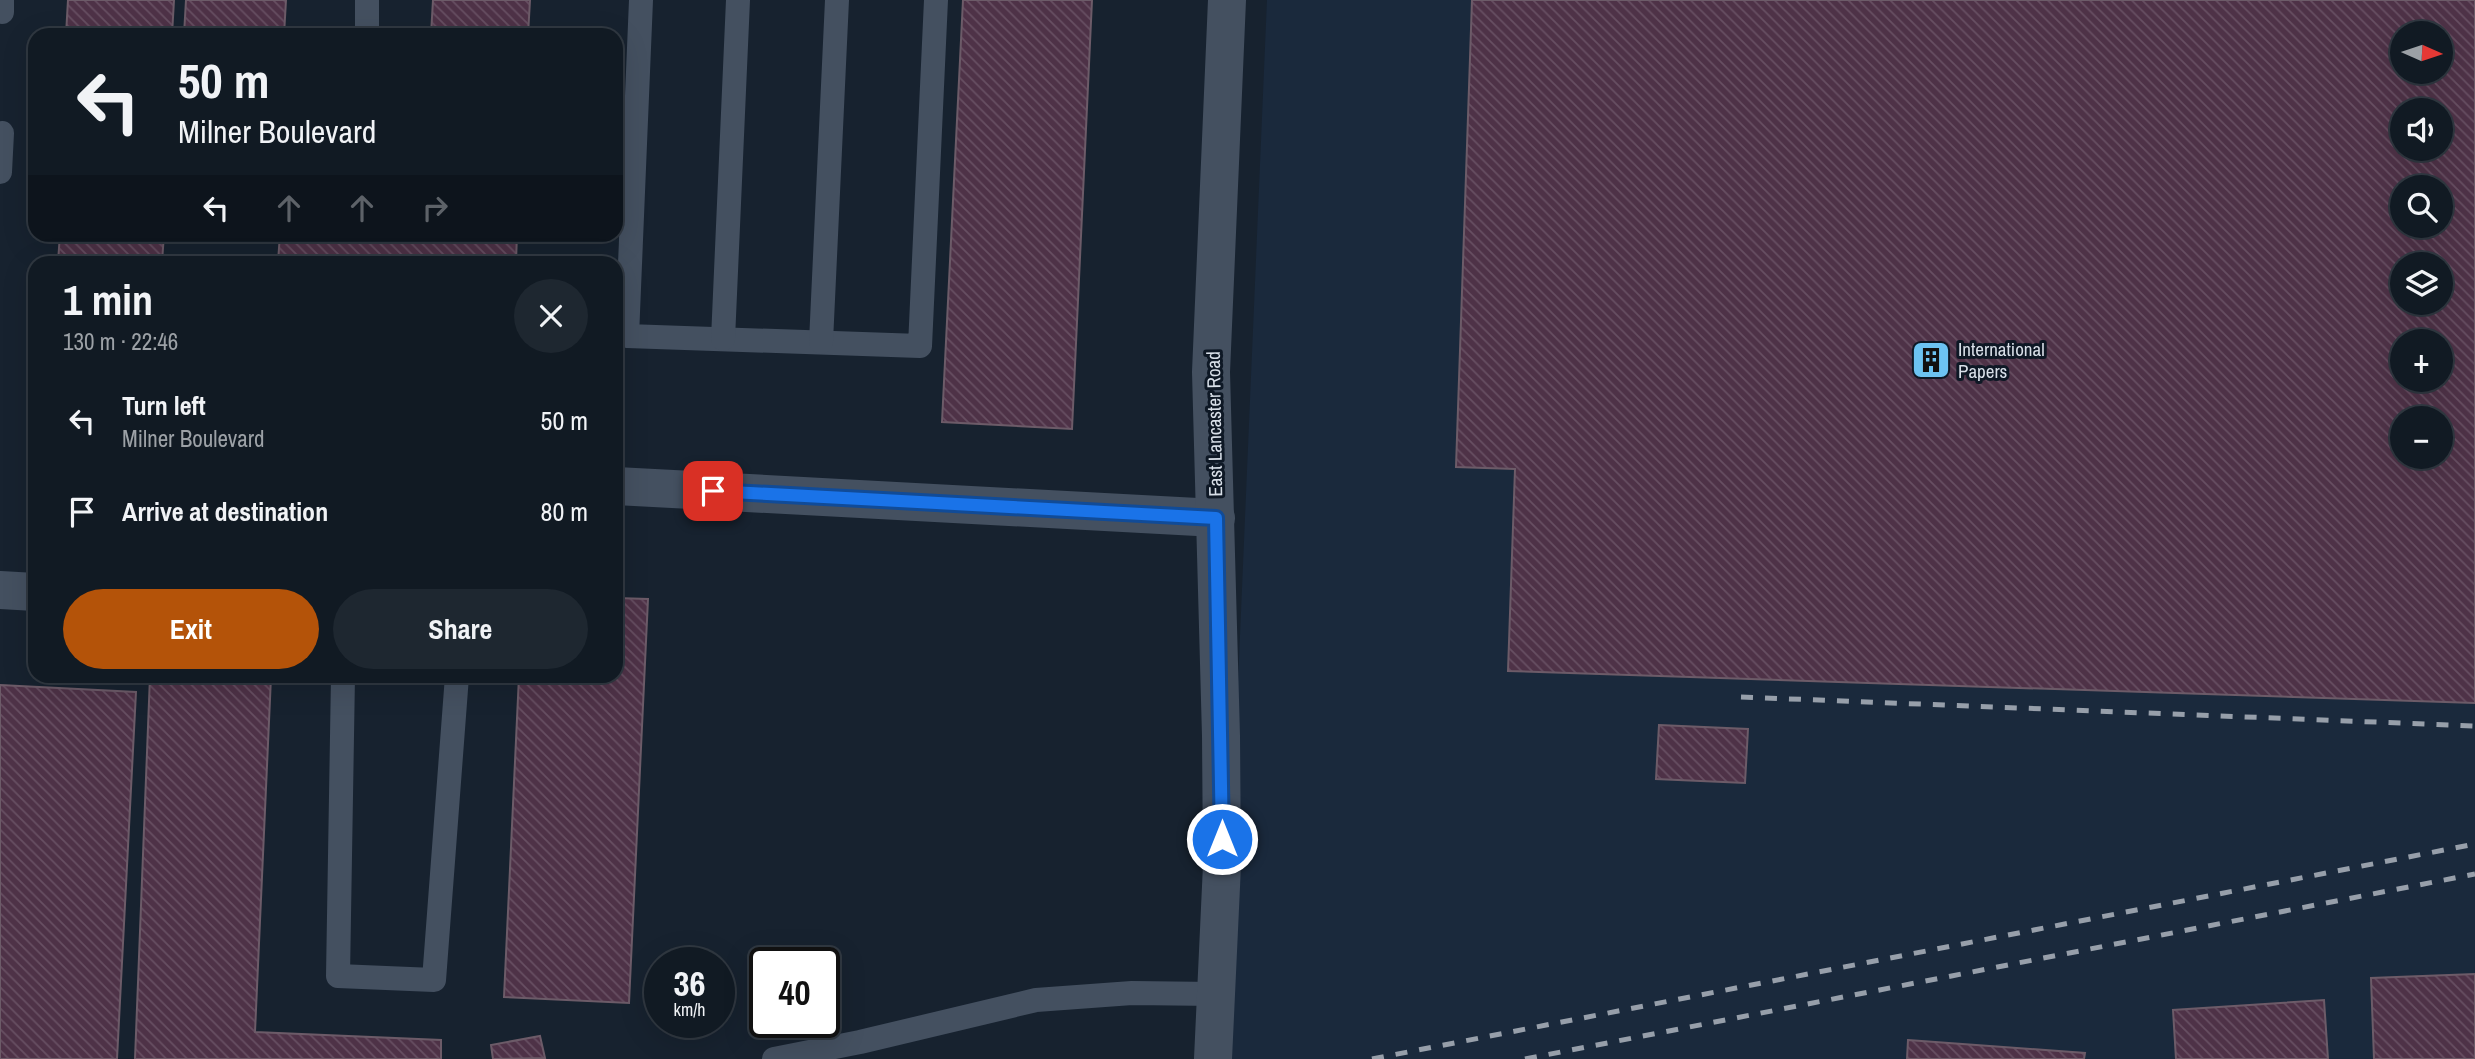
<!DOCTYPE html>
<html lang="en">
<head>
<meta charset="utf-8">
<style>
	body { margin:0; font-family:"Archivo Narrow",sans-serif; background:#1e2730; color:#f1f3f6; height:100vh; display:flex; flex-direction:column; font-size:26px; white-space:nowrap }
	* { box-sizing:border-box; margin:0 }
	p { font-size:23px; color:#9ca1a6 }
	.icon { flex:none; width:38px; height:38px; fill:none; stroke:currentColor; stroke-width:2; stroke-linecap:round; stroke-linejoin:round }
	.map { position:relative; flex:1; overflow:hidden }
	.sheet { position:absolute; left:28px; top:256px; width:595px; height:427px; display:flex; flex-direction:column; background:#111a23; border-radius:21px; box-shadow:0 7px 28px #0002,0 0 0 2px #303841 }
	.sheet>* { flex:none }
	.banner { position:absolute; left:28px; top:28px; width:595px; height:214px; border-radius:21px; box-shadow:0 7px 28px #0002,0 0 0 2px #303841; background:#111a23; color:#f1f3f6; overflow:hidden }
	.needle { width:46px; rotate:93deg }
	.controls { position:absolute; left:2390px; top:21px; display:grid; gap:14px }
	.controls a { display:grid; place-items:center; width:63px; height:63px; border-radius:50%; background:#111a23; box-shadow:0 7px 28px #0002,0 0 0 2px #303841; font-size:35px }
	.speed { position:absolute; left:644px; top:947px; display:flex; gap:14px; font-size:35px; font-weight:700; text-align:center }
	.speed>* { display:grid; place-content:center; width:91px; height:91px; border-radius:50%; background:#111a23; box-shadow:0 7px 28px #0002,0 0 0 2px #303841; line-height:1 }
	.speed small { font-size:18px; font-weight:400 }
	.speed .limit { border:4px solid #111; border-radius:10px; background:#fff; color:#111 }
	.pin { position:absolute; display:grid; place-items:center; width:60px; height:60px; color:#fff; margin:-30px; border-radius:14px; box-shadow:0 4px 10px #0006 }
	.me { position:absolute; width:77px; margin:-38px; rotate:0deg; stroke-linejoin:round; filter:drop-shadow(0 0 5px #0008) }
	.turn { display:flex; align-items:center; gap:24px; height:147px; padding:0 35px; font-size:32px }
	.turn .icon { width:91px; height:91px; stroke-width:2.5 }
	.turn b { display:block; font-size:49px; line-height:60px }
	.lanes { display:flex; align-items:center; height:66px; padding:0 35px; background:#0003; justify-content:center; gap:35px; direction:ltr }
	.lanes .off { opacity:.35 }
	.round { display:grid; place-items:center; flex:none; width:74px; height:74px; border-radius:37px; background:#1e2730 }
	.headline { display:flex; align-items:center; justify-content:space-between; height:119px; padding:0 35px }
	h1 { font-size:42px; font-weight:700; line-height:52px }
	.primary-button { display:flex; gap:14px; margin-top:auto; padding:14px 35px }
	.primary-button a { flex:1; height:80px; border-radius:42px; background:#b45309; color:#fff; font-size:28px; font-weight:700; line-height:80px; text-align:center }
	.primary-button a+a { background:#1e2730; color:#f1f3f6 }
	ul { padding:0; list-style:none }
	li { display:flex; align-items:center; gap:21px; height:91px; padding:0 35px }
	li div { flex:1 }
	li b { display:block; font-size:26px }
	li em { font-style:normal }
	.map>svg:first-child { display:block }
	.built { fill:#1a293c; fill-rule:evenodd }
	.building { fill:url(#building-back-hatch); stroke:#6c5b68; stroke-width:2; fill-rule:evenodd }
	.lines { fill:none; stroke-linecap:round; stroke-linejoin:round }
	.lane { stroke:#445060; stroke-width:24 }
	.street { stroke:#445060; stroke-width:38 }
	.secondary { stroke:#445060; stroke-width:38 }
	.rail { stroke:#979faa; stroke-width:5; stroke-dasharray:12 12; stroke-linecap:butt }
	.route-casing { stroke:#114b97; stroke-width:18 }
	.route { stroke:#1a73e8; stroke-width:12 }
	.labels { text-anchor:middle; stroke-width:6; stroke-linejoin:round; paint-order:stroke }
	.poi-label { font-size:19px; fill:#d8dfe8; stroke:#0e1825; text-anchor:start }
	.street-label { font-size:19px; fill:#d8dfe8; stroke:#0e1825 }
</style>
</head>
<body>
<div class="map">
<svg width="2475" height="1059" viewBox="0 0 2475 1059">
	<defs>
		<pattern id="building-back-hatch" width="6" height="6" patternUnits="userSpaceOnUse" patternTransform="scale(1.75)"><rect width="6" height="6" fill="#4e3247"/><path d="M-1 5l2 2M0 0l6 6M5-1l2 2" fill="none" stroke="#674f62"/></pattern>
	</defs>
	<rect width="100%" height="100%" fill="#17222f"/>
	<!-- built -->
	<path class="built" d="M1267 0H2475V1059H1222ZM2403 33H2441V72H2403ZM2403 110H2441V149H2403ZM2403 187H2441V226H2403ZM2403 264H2441V303H2403ZM2403 341H2441V380H2403ZM2403 418H2441V457H2403Z"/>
	<!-- building -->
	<g class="building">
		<path d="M68 0H174L172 35H66Z"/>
		<path d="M186 0H286L284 35H184Z"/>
		<path d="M433 0H530L528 35H431Z"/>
		<path d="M963 0H1092L1072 429 942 422Z"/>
		<path d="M1472 0H2475V703L1508 671 1515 469 1456 467ZM2403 33H2441V72H2403ZM2403 110H2441V149H2403ZM2403 187H2441V226H2403ZM2403 264H2441V303H2403ZM2403 341H2441V380H2403ZM2403 418H2441V457H2403Z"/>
		<path d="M60 234H164L162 262H58Z"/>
		<path d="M280 234H517L516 262H278Z"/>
		<path d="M616 598 648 599 629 1003 504 997 519 676H616Z"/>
		<path d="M150 676 271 677 255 1032 441 1040V1059H135Z"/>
		<path d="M0 685 136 692 117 1059H0Z"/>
		<path d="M1659 725 1748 729 1745 783 1656 779Z"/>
		<path d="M2475 974V1059H2374L2371 978Z"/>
		<path d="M2324 1000 2328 1059H2176L2173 1010Z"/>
		<path d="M540 1036 545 1058 493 1059 491 1045Z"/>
		<path d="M1908 1040 2085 1053 2084 1059H1907Z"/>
	</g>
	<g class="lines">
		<!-- lane -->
		<g class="lane">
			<path d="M641 0 627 336 920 346 936 0"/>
			<path d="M2 12V0"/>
			<path d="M367 30V0"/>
			<path d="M0 172 2 133"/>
			<path d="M723 339 738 0"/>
			<path d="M821 342 837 0"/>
			<path d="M343 676 338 976 434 980 457 676"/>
			<path d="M774 1059 860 1042 1036 1000 1132 993 1216 994"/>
		</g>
		<!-- street -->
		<g class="street">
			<path d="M616 486 1216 518"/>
			<path d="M0 590 35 592"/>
		</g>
		<!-- secondary -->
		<path class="secondary" d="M1213 1059 1222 865 1221 736 1211 372 1227 0"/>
		<!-- rail -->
		<g class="rail">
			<path d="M1741 697 2475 726"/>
			<path d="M1372 1059 2475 844"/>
			<path d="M1525 1059 2475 874"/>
		</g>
	</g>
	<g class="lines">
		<!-- route casing -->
		<g class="route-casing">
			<path id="route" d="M713 491 1216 518 1222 839"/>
		</g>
		<!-- route -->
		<use href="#route" class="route"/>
	</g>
	<!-- icons -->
	<defs>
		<g id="building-square" transform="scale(2.0125)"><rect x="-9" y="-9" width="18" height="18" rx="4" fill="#6cc3f2" stroke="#0e1825"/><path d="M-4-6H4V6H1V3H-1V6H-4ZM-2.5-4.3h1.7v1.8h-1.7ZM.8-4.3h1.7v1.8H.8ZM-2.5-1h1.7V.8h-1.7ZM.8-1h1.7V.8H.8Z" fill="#111"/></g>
	</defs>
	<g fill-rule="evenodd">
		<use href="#building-square" x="1931" y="360"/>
	</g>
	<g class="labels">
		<!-- poi labels -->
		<g class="poi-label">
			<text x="1958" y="356">International<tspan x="1958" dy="22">Papers</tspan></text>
		</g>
		<!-- street labels -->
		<g class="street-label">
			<text transform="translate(1214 424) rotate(-91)" y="7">East Lancaster Road</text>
		</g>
	</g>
</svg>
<div class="controls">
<a><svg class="needle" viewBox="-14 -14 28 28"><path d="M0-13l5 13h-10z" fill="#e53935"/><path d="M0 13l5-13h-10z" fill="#9ca1a6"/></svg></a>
<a><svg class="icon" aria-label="sound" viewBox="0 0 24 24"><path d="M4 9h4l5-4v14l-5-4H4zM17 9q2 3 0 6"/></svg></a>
<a><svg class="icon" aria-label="search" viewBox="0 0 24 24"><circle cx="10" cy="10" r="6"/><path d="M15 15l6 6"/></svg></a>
<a><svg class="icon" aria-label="layers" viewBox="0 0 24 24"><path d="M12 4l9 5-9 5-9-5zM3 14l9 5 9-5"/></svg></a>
<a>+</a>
<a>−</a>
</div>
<div class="speed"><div>36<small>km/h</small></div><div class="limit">40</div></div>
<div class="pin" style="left:713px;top:491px;background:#d93025"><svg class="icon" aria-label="arrive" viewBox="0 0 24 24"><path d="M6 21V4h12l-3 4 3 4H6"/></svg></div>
<svg class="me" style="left:1222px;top:839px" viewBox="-20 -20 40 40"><circle r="17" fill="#1a73e8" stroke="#fff" stroke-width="3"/><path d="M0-11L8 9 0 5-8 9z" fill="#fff"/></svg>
<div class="banner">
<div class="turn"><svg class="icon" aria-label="left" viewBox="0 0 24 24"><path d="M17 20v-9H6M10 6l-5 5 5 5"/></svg><div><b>50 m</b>Milner Boulevard</div></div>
<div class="lanes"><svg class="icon" aria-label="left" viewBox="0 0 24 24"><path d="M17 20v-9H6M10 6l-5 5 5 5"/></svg><svg class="icon off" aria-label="ahead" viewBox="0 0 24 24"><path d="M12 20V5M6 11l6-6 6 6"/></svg><svg class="icon off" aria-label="ahead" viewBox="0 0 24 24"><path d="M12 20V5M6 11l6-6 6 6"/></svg><svg class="icon off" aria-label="right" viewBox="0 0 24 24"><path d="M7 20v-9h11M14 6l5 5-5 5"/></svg></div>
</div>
<section class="sheet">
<div class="headline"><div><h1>1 min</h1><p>130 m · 22:46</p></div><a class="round"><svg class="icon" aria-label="close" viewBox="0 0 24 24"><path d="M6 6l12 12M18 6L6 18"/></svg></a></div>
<ul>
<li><svg class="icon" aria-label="left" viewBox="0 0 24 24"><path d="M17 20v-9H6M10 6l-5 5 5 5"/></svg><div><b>Turn left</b><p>Milner Boulevard</p></div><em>50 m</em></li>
<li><svg class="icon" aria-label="arrive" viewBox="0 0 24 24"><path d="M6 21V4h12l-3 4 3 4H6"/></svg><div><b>Arrive at destination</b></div><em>80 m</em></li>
</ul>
<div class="primary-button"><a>Exit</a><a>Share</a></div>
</section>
</div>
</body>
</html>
